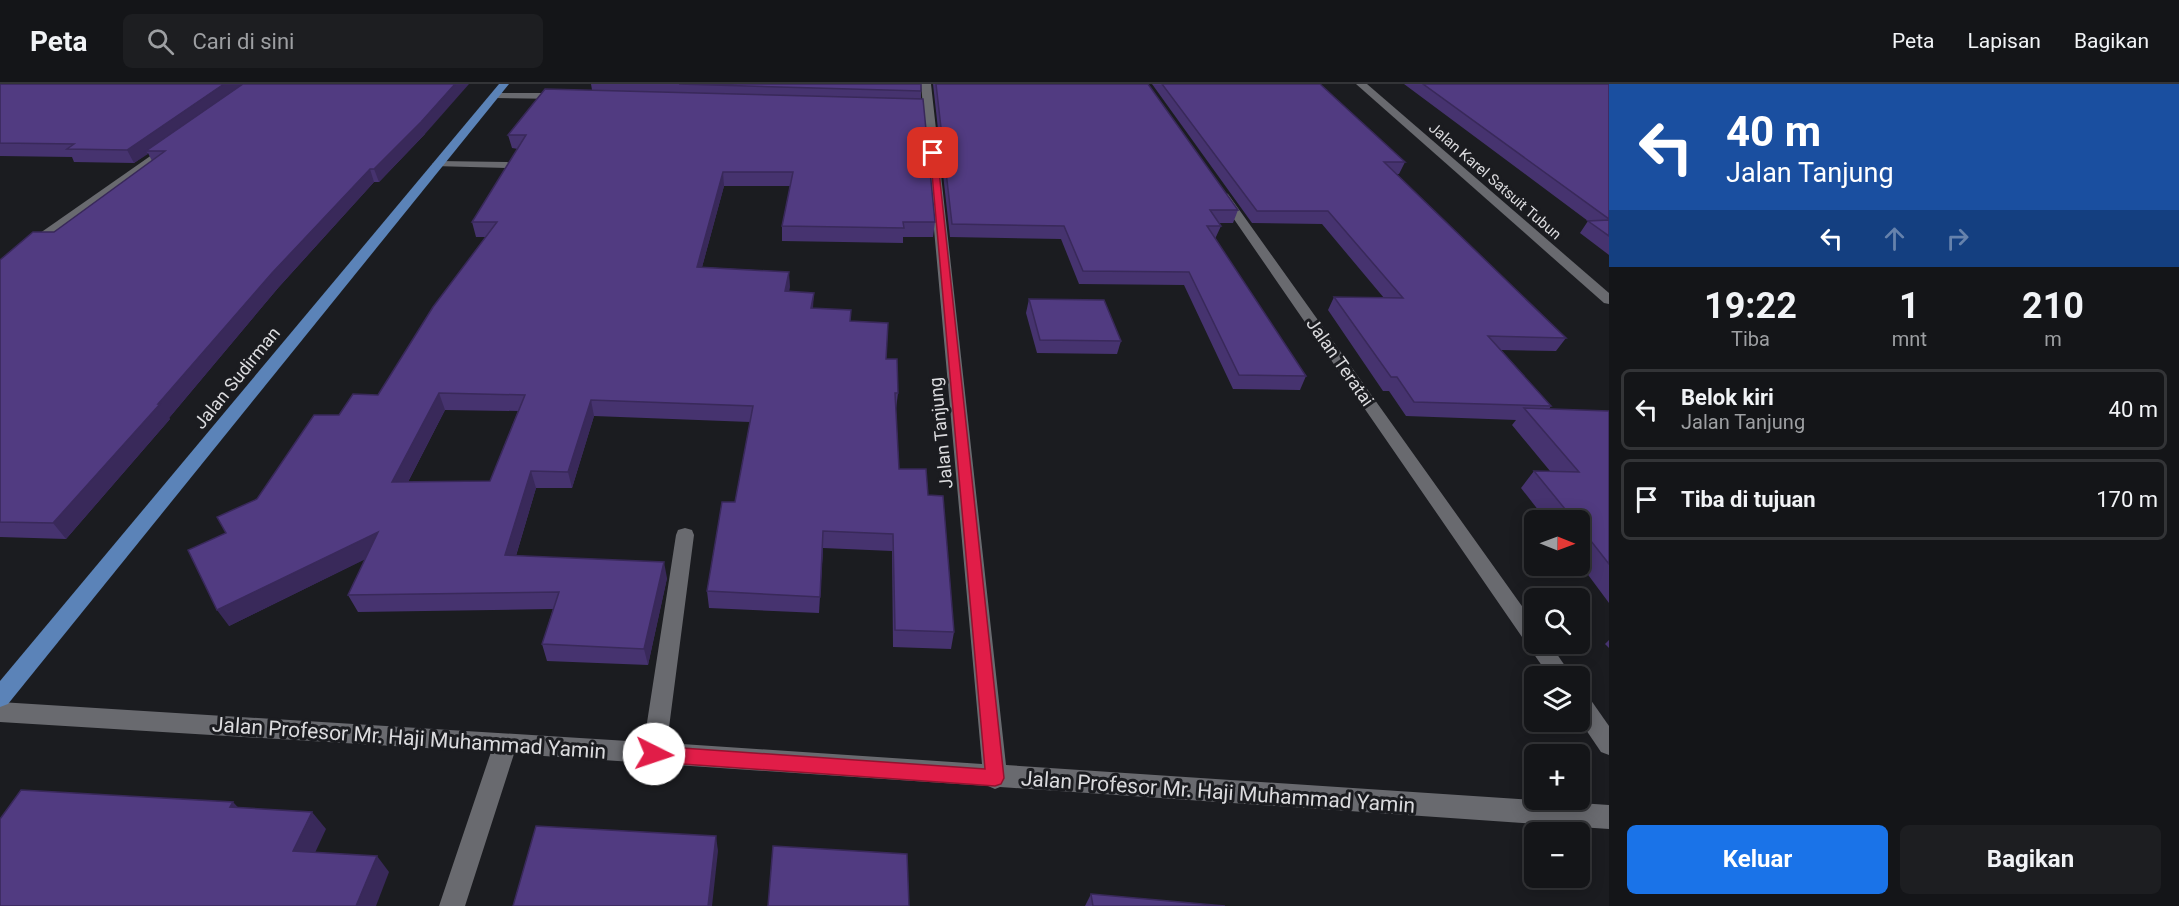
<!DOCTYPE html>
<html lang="id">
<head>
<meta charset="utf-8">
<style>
	body { margin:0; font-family:Roboto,sans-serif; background:#1d1e21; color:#f1f3f6; height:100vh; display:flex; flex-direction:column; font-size:22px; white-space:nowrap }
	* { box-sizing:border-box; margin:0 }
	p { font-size:20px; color:#9d9fa2 }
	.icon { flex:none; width:33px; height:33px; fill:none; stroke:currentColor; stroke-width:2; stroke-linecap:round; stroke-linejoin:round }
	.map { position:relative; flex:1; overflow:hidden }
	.details { display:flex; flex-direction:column; background:#141518; width:570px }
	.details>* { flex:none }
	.guide { background:#1a4fa0; color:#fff; overflow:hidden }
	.needle { width:39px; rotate:91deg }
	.controls { position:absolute; left:1524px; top:426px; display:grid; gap:12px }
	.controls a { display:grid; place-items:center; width:66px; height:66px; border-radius:9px; background:#141518; box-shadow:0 3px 15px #0003,0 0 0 2px #333437; font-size:30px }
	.pin { position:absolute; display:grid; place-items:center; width:51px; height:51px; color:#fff; margin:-26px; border-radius:12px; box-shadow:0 3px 9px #0006 }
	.me { position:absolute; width:66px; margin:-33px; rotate:94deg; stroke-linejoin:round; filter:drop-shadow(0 0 4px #0008) }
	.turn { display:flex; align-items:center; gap:21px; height:126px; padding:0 18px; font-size:27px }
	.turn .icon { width:78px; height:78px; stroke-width:2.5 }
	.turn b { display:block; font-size:42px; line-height:51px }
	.lanes { display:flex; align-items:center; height:57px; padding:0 18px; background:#0003; justify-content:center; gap:30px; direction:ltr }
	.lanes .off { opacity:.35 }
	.eta { display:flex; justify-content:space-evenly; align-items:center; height:102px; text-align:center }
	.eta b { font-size:36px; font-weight:700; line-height:42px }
	.button { display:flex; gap:12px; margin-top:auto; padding:12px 18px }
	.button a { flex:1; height:69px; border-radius:9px; background:#1a73e8; color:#fff; font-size:24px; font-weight:700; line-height:69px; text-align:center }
	.button a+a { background:#1d1e21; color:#f1f3f6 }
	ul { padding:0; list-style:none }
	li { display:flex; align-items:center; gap:18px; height:81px; margin:0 12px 9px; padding:0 6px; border:3px solid #333437; border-radius:9px }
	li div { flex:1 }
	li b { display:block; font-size:22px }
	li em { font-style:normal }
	header { display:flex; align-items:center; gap:36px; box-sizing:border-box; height:84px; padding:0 30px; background:#141518; border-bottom:2px solid #333437 }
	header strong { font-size:28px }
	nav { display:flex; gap:33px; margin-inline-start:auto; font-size:21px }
	.search { width:420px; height:54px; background:#1d1e21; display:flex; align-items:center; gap:15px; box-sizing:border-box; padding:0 21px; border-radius:9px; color:#9d9fa2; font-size:22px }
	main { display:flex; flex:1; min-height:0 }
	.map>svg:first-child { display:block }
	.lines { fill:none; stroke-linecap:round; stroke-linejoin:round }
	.lane { fill:#696a6f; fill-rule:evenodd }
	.street { fill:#696a6f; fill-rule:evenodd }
	.primary { fill:#5b83b8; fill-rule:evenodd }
	.wall { fill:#46336f; fill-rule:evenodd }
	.shaded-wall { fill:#39295a }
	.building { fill:#513b81; stroke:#39295a; stroke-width:1.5; fill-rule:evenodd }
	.route { fill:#e11d48; stroke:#92132f; stroke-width:1.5 }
	.labels { text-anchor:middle; stroke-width:6; stroke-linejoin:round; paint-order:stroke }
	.far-street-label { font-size:15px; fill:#dbdbde; stroke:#1b1c20 }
	.street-label { font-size:18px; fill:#dbdbde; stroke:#1b1c20 }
	.near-street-label { font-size:21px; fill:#dbdbde; stroke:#1b1c20 }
</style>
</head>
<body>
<header>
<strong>Peta</strong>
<div class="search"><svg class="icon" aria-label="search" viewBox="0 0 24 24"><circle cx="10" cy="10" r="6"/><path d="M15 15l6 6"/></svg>Cari di sini</div>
<nav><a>Peta</a><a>Lapisan</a><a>Bagikan</a></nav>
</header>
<main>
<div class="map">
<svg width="1609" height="822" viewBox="0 0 1609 822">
	<rect width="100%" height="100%" fill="#1b1c20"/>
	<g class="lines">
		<!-- lane -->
		<path class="lane" d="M438 77 507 78 513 81 507 84 434 82 432 80Z"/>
		<!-- street -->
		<g class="street">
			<path d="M921 0H931L1006 681 1609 721V745L1000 703 995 705 988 702 514 670 465 822H439L491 668 0 638V618L644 658 676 451 678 446 685 444 692 446 694 451 667 659 982 680Z"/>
			<path d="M1356 0H1367L1609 209V220L1604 219Z"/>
			<path d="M492 9H563L568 12 563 15 495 14 492 13Z"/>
			<path d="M169 59 173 60V64L0 187V177Z"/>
			<path d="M1224 108 1228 110 1534 539V560H1550L1572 592H1549L1218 112Z"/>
			<path d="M1580 609 1588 612 1609 642V671L1601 668 1580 637Z"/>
		</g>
		<!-- primary -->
		<path class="primary" d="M499 0H509L8 620 0 623V597Z"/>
	</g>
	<!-- wall -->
	<g class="wall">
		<path d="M0 0 425 50 379 98H374L278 204 169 334 170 335 66 455 0 453V176L54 148 152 77 148 69 134 79 74 78 72 73 0 72Z"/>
		<path d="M591 0H921V15L935 138 933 153H903V159L782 157V142L790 102H724L702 183 789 188V207L813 224 851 237 886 275 898 309 896 325 899 385 928 411 954 548 951 565 893 563 892 467 823 464 819 529 709 524 707 507 735 418 750 338 594 332 572 404H536L516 472 667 494 648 581 547 577 542 560 553 525 358 528 348 511 365 475 229 542 226 449 257 415 339 331 378 311 486 153H476L472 138 518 65 512 64 508 51 592 6ZM445 326 518 327 490 397 408 398Z"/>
		<path d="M933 0H1148L1238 126 1233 139H1218L1221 142 1215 155 1306 292 1300 306 1233 305 1184 201 1079 200 1061 155 950 153Z"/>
		<path d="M1152 0H1320L1405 78 1399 90H1396L1566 254 1556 267 1501 266 1551 322 1549 325 1609 327V519L1580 480V436H1546L1521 404 1534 387H1550L1512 341 1516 336 1406 332 1389 307H1383L1328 226 1334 213 1384 214 1322 140 1252 139Z"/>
		<path d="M1404 0H1609V171L1580 149 1588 137Z"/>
		<path d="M1029 215 1121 257 1117 270 1037 269 1026 229Z"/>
		<path d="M1609 556V564L1605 560Z"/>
		<path d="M1091 810 1225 822H1085Z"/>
	</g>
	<!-- shaded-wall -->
	<g class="shaded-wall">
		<path d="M224 0H246L146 67 148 70 134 79 127 66Z"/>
		<path d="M455 0H469L425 50 379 98 374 85Z"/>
		<path d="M370 85 374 98 278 204 169 334 170 335 66 455 53 439 272 189Z"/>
		<path d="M723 88 724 102 698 198 697 183Z"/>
		<path d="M789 188 790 203 786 223 785 207Z"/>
		<path d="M814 209 813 224H811Z"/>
		<path d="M439 309 445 326 399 415 392 398Z"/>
		<path d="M591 316 594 332 572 404 568 388Z"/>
		<path d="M531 387 536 404 511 488 505 471Z"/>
		<path d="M823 447V464L819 529 820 513Z"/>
		<path d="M378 448 386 465 229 542 217 526Z"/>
		<path d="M664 478 667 494 648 581 644 565Z"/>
		<path d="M233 718 249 735 230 723Z"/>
		<path d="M312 728 326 745 308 784 293 767Z"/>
		<path d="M716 752 718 767 712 822H708Z"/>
		<path d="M377 772 389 788 376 822H356Z"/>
	</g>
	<!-- building -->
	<g class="building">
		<path d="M0 0H224L127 66 67 65 74 60 0 59Z"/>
		<path d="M243 0H455L421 38 374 85H370L272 189 158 320H160L53 439 0 438V176L33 148H54L165 67H146Z"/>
		<path d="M679 0H921V7Z"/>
		<path d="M936 0H1148L1238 126H1210L1221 142H1207L1306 292 1239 291 1189 188 1083 187 1064 142 952 140Z"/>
		<path d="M1162 0H1320L1405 78H1384L1566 254 1488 252 1551 322 1414 318 1397 293H1391L1334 213 1403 214 1328 127H1257Z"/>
		<path d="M1423 0H1609V135Z"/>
		<path d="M545 5 923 15 935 138H903L904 144 782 142 793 88H723L697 183 789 188 785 207 814 209 811 224 851 226 850 237 888 239 886 275H897L898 309H895L899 385H926L928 411 943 412 954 548 895 546 893 450 823 447 820 513 707 507 722 418H735L753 322 591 316 568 388 531 387 505 471 664 478 644 565 542 560 559 508 348 511 378 448 217 526 188 466 226 449 217 433 257 415 314 331H339L353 310 378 311 433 223 497 138H472L526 51H508ZM439 309 525 311 490 397 392 398Z"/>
		<path d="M1609 136V152L1588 137Z"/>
		<path d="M1029 215 1104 216 1121 257 1040 256Z"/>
		<path d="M1524 324 1609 327V480L1580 443V436H1574L1534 387 1579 388Z"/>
		<path d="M21 706 233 718 230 723 312 728 293 767 377 772 356 822H0V735Z"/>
		<path d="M536 742 716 752 708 822H513Z"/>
		<path d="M773 762 907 770 909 822H768Z"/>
		<path d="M1091 810 1225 822H1093Z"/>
	</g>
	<!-- route -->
	<path class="route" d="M930 67 937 69 1004 694 1001 700 995 702 654 678 648 675 645 670 648 664 654 662 985 685Z"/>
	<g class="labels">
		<!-- far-street labels -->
		<g class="far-street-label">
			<text transform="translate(1495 97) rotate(41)" y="5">Jalan Karel Satsuit Tubun</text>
		</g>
		<!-- street labels -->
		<g class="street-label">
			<text transform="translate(1340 278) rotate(55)" y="6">Jalan Teratai</text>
			<text transform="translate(237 294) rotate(-51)" y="6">Jalan Sudirman</text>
			<text transform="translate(941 349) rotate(-96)" y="6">Jalan Tanjung</text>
		</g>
		<!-- near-street labels -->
		<g class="near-street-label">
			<text transform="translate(409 654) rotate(4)" y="7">Jalan Profesor Mr. Haji Muhammad Yamin</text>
			<text transform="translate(1218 708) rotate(4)" y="7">Jalan Profesor Mr. Haji Muhammad Yamin</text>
		</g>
	</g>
</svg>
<div class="controls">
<a><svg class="needle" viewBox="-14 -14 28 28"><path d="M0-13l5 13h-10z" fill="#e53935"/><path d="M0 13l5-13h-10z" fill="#9d9fa2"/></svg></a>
<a><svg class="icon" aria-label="search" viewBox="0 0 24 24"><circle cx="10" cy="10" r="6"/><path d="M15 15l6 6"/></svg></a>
<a><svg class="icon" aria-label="layers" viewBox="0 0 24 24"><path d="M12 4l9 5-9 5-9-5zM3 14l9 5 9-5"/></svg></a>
<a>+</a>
<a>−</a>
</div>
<div class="pin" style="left:933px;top:69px;background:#d93025"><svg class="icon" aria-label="arrive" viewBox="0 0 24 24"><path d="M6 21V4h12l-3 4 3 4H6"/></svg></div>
<svg class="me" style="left:654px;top:670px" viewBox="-20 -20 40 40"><circle r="19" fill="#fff"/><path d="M0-13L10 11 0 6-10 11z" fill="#e11d48"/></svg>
</div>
<section class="details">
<div class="guide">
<div class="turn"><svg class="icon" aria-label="left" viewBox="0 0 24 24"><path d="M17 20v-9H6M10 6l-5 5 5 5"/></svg><div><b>40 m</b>Jalan Tanjung</div></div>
<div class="lanes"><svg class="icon" aria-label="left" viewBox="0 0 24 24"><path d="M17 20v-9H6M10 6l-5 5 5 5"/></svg><svg class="icon off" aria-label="ahead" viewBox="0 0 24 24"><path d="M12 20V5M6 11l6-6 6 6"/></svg><svg class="icon off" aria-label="right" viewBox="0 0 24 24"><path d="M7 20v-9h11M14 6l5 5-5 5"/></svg></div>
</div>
<div class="eta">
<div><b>19:22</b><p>Tiba</p></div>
<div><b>1</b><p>mnt</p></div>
<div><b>210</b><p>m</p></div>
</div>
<ul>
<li><svg class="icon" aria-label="left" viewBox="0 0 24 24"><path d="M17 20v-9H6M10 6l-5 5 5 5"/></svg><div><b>Belok kiri</b><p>Jalan Tanjung</p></div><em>40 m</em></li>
<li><svg class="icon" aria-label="arrive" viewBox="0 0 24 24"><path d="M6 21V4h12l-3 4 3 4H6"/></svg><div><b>Tiba di tujuan</b></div><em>170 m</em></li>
</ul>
<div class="button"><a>Keluar</a><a>Bagikan</a></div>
</section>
</main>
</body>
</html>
